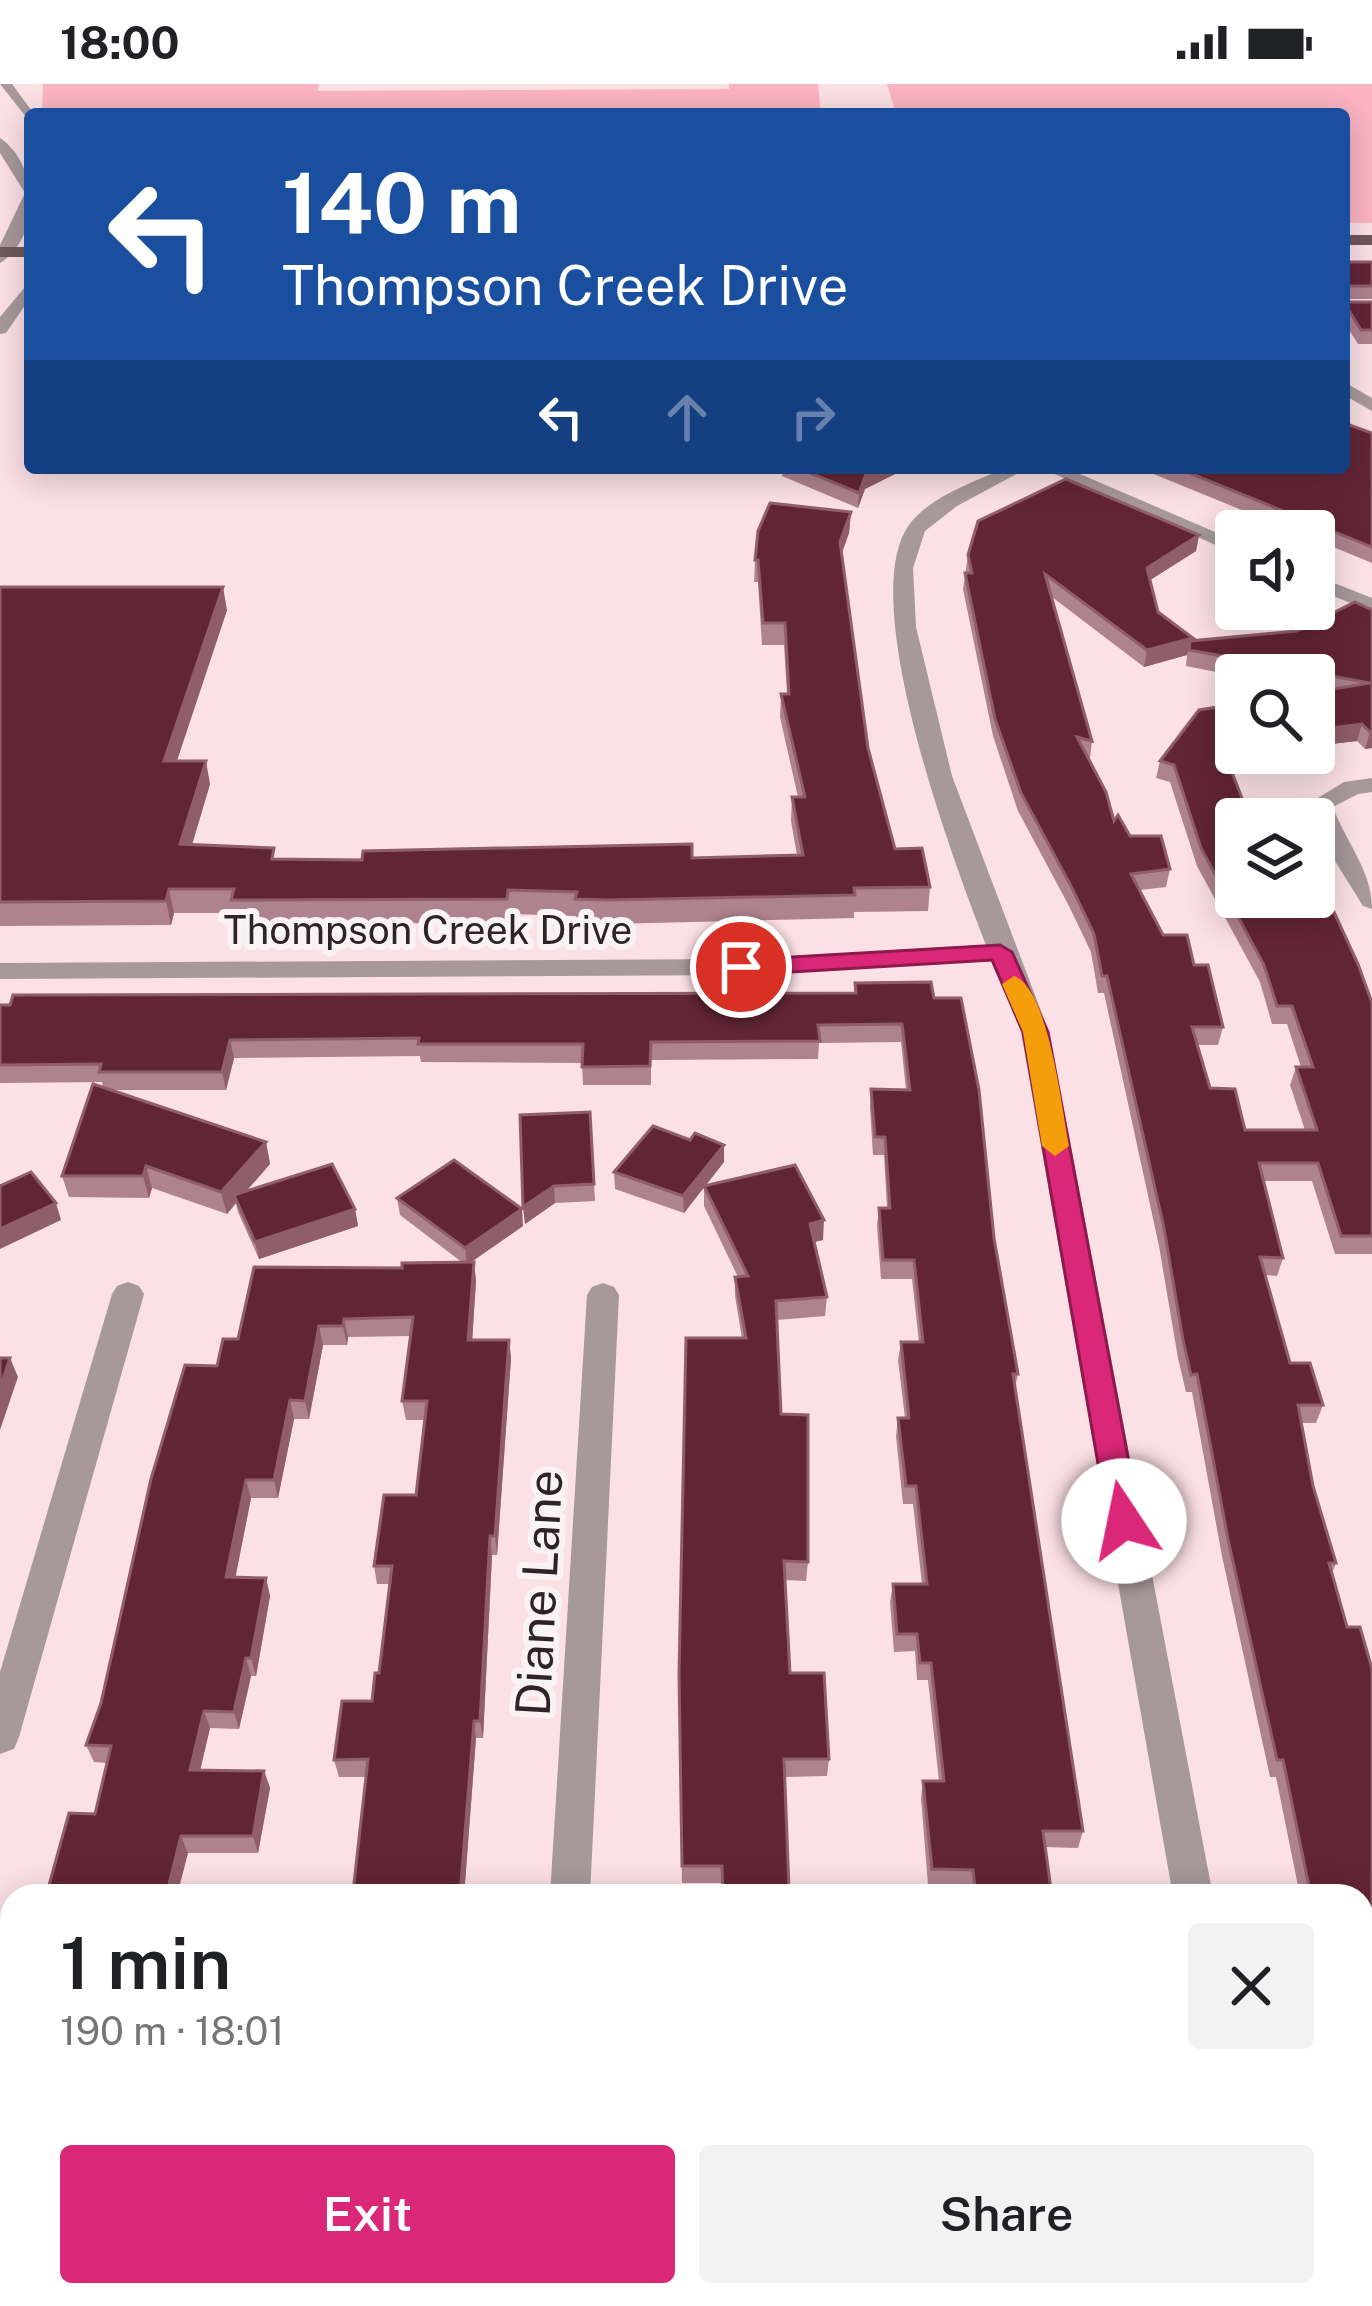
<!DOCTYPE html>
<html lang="en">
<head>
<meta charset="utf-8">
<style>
	body { margin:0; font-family:"Public Sans",sans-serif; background:#f2f2f2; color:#202124; height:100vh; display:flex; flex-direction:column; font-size:45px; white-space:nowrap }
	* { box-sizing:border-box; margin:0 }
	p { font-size:39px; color:#757577 }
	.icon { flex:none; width:66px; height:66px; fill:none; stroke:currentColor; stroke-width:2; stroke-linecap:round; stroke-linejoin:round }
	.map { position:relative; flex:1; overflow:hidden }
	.details { position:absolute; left:0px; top:1800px; width:1374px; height:423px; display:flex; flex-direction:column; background:#fff; border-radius:36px 36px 0 0; box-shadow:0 6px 30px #0003 }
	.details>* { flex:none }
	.banner { position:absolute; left:24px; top:24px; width:1326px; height:366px; border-radius:12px; box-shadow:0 6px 30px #0003; background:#1a4fa0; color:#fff; overflow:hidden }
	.buttons { position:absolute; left:1215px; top:426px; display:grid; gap:24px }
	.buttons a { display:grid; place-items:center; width:120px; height:120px; border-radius:12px; background:#fff; box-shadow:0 6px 30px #0003; font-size:60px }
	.pin { position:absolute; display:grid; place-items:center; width:102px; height:102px; color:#fff; margin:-51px; border:6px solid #fff; border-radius:50%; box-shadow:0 3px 12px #0007 }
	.me { position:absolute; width:132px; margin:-66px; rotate:349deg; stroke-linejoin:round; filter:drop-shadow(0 0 9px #0008) }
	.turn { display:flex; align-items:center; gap:42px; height:252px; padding:0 60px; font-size:54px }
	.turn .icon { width:156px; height:156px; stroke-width:2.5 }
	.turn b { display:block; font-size:84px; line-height:102px }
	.lanes { display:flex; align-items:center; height:114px; padding:0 60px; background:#0003; justify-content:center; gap:60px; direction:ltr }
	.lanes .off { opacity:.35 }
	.round { display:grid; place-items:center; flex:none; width:126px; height:126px; border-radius:12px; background:#f2f2f2 }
	.overview { display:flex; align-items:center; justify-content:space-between; height:204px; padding:0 60px }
	h1 { font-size:72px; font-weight:600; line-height:90px }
	.button { display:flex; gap:24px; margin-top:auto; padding:24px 60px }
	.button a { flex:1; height:138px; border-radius:12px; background:#db2777; color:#fff; font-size:48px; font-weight:600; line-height:138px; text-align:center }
	.button a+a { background:#f2f2f2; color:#202124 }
	.status { display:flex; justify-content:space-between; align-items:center; height:84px; padding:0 60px; background:#fff; direction:ltr }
	.status svg { height:33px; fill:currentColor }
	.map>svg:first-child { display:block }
	.green { fill:#fcb3c2 }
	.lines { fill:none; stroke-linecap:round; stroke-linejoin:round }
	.minor { fill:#a6989b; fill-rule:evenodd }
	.major { fill:#6f575b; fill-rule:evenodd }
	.wall { fill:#ae828e }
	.shaded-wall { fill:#905d6a }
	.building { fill:#622536; stroke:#905d6a; stroke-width:3 }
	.route { fill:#db2777; stroke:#8e194d; stroke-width:3 }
	.slow { fill:#f59e0b }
	.labels { text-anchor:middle; stroke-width:12; stroke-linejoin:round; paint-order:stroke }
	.street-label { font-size:39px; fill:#2f2326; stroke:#faf3f5 }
	.near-street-label { font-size:48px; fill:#2f2326; stroke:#faf3f5 }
</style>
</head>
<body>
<div class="status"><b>18:00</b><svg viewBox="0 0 49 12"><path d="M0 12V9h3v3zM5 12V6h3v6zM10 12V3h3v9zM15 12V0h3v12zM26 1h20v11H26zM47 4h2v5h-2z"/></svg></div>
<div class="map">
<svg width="1372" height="2222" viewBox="0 0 1372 2222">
	<rect width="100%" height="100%" fill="#fbe0e5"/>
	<!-- green -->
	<g class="green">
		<path d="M43 0H319L318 7 729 5V0H818L821 30H42Z"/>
		<path d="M887 0H1372V139H1344V30H896Z"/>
	</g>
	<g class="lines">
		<!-- minor -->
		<g class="minor">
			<path d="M0 0H12L34 30 30 38Z"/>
			<path d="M0 54C39 80 42 153 0 179V161L25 109 0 69Z"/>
			<path d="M30 197V214L6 249 0 250V233Z"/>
			<path d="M1344 298 1372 314V327L1344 311Z"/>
			<path d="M1004 384H1028L957 422 925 447 913 484 916 543 952 692 1049 948 1213 1812H1173L1021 948 992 877 741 891 0 895V879L741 875 986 861C954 779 855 515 909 441 930 412 973 399 1004 384Z"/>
			<path d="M1041 384H1066L1236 457V470Z"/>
			<path d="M1314 491 1372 514V528L1314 504Z"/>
			<path d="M1236 514V525H1241L1228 524V516Z"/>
			<path d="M1372 694V708L1358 710 1333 723C1346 759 1372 786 1372 825L1363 822 1320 753 1308 720 1344 698Z"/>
			<path d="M128 1198 139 1202 144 1210 19 1653 14 1665 0 1670V1588L112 1210 117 1202Z"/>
			<path d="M603 1199 614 1203 619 1211 590 1812H550L587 1211 592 1203Z"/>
			<rect x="1362" y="2129" width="10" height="46"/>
			<rect x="0" y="2134" width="12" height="46"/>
		</g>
		<!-- major -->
		<g class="major">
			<rect x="1344" y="151" width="28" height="10"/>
			<rect x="0" y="163" width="30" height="10"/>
		</g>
	</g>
	<!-- wall -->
	<g class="wall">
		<rect x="1344" y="178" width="28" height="37"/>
		<path d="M1372 218V260H1358L1344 238V220Z"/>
		<path d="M1372 349V479L1314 455V447H1293L1139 384H1344Z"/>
		<path d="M783 384H907L865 405 858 424 782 392Z"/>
		<path d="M851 428 849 449 841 471 868 664 895 765 930 803 928 827 854 828V834L609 840 577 839 576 832 510 830 509 839 236 840 233 829H174L171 841 0 842V503L227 526 177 677 210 700 192 761 276 775 692 774 797 771 791 737 792 713H798L780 633 781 610H787L784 561H762L758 498H754L755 476Z"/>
		<path d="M1199 451 1196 467 1150 496 1158 528 1192 556 1297 547 1355 518 1372 664 1365 665 1357 657 1314 662V608L1319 607 1314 606V591L1236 592 1186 582 1187 571 1144 583 1052 513 1092 657 1090 674H1088L1114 737 1170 785 1166 803 1140 806 1163 851 1194 881 1223 943 1218 961H1197L1210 1004 1245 1046H1305L1290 1001 1296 983H1301L1287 940H1272L1260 898 1197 782 1170 698 1156 694 1160 677 1236 669H1263L1240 672 1231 685 1236 735 1372 919V1170H1335L1312 1097H1264L1283 1174 1277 1192 1265 1191 1290 1279 1323 1321 1316 1339H1302L1313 1402 1336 1479 1332 1489 1347 1543 1372 1585V2049L1362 2048V1923H1364L1362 1914V1812H1300L1276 1693H1270L1222 1472 1192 1308H1186L1178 1274 1159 1162 1104 909H1098L1091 868 1069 822 1018 727 993 652 963 505 968 471Z"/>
		<path d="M855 899 934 914 994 1154 1018 1290 1015 1303 1083 1747 1078 1764 1045 1763 1051 1805 1086 1812H971L970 1802 928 1801 921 1714 923 1697H939L928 1596H917L915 1567 894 1568 890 1518 893 1500H922L913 1420H903L896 1352 898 1334H905L898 1276 901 1258H919L912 1195H881L877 1142 879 1124H887L884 1071H873L870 1024 871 1005 906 1006 901 958 819 959 818 975 651 976V1001H583L582 979 421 978 420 972 234 974 226 1006H112L266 1058 270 1080 246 1107 355 1125 358 1142 259 1175 238 1128 236 1119 227 1130 152 1104 149 1114 69 1113 62 1092 103 1003 102 998 0 999V921L854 909Z"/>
		<path d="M590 1028 595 1117 555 1119 525 1140Z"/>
		<path d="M724 1078 705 1102 823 1156 814 1158 827 1213 825 1232 777 1236 781 1330 808 1478 806 1497 785 1496 790 1589 829 1675 827 1692 785 1693 789 1805 839 1812H722L721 1799H682L679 1590 742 1254 735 1212V1193H738L704 1122V1103L684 1129 615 1105 614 1088Z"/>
		<path d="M397 1114 523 1142 471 1178H474L476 1197 472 1256H509L511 1274 497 1471H492L483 1654H476L464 1812H341L353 1808 366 1693H339L334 1676 372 1617 379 1589 390 1500H377L374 1482 416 1411 425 1336H406L402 1317 411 1252 348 1253 347 1261H323L309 1335H294L278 1414H251L235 1493 266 1494 270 1512 256 1592H251L239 1645 210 1644 200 1686 264 1687 270 1704 258 1769H188L95 1730 107 1679 94 1678 86 1661 217 1282 238 1255 402 1184 463 1179 400 1131Z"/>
	</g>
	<!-- shaded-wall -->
	<g class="shaded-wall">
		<path d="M879 384H907L865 405 858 424 859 409 866 390Z"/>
		<path d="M851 428 849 449 838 480 840 458Z"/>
		<path d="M1199 451 1196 467 1144 500 1147 484Z"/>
		<path d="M223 503 227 526 169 700 164 677Z"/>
		<path d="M1193 554 1190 566V557L1187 571 1144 583 1147 566Z"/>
		<path d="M1362 640 1357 657 1314 662V646Z"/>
		<path d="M1370 648H1372V664L1365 665Z"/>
		<path d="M1236 666V669H1263L1240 672 1224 695 1228 678Z"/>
		<path d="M206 677 210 700 185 784 180 760Z"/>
		<path d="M169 805 174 829 171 841 166 817Z"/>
		<path d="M230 956 234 974 226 1006 222 988Z"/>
		<path d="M266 1058 270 1080 237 1118 234 1111 236 1119 227 1130 221 1108Z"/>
		<path d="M724 1061V1078L684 1129 683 1112Z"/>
		<path d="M146 1082 152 1104 149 1114 143 1092Z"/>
		<path d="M554 1102 555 1119 525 1140 523 1123Z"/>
		<path d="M56 1119 61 1136 0 1165V1145Z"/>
		<path d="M355 1125 358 1142 259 1175 255 1158Z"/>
		<path d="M522 1125 523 1142 467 1181 465 1164Z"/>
		<path d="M824 1136 823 1156 809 1159 810 1140Z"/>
		<path d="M474 1178 476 1197 471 1275 468 1256Z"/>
		<path d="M344 1235 348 1253 347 1261 343 1242Z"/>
		<path d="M319 1242 323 1261 309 1335 305 1317Z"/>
		<path d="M509 1256 511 1274 497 1471 495 1452Z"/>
		<path d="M10 1274 18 1293 0 1346V1304Z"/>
		<path d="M290 1316 294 1335 278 1414 274 1396Z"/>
		<path d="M246 1396 251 1414 232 1511 226 1493Z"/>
		<path d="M490 1452 492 1471 483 1654 480 1637Z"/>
		<path d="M266 1494 270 1512 256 1592 251 1574Z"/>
		<path d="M246 1574 251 1592 239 1645 234 1628Z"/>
		<path d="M204 1627 210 1644 196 1704 190 1686Z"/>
		<path d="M474 1637 476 1654 464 1812H460Z"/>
		<path d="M264 1687 270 1704 258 1769 253 1752Z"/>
		<path d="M181 1752 188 1769 177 1812H166Z"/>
	</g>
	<!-- building -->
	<g class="building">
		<rect x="1344" y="178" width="28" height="24"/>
		<path d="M1344 218H1372V246H1361Z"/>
		<path d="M1344 339 1372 349V463L1177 384H1344Z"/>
		<path d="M798 384H879L866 390 859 409Z"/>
		<path d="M1066 395 1199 451 1147 484 1158 528 1193 554 1147 566 1045 490 1092 657 1077 653 1106 708 1114 737 1118 731 1130 752H1161L1170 785 1131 790 1163 851H1187L1194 881H1208L1223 943H1192L1210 1004 1235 1005 1245 1046H1317L1296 983H1313L1292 922H1277L1264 881 1201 764 1174 681 1160 677 1199 626 1236 620V666L1228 678 1250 735H1236V813H1314V806L1329 828H1334L1358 880 1372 919V1152H1341L1318 1079H1259L1283 1174 1260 1173 1290 1279H1310L1323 1321H1298L1313 1402 1336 1479H1329L1347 1543H1360L1372 1585V1903L1362 1861V1812H1311L1283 1676H1277L1228 1455 1197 1290 1191 1291 1183 1256 1164 1144 1107 892H1102L1094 850 1072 804 1021 709 995 635 965 489H972L968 471 978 437Z"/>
		<path d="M770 419 851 428 840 458 868 664 895 765 922 764 930 803 854 804 855 811 609 816 575 815 577 808 508 806 507 815 231 816 234 805H169L166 817 0 818V503H223L164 677H206L180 760 274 764 272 775 362 776 363 767 692 760V774L803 771 792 713H805L781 610H789L785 539H763L758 476H755L758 447Z"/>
		<path d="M1355 518 1372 526V648H1370L1362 640 1314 646V608L1370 599 1189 566 1190 557 1297 547Z"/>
		<path d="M931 898 934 914H961L979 1006 994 1154 1018 1290H1013L1083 1747H1043L1051 1805 1085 1804 1086 1812H976L973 1786 932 1785 923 1697H944L931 1579H920L917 1550H897L893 1500H927L916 1402H906L898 1334H909L901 1258H923L914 1176H883L879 1124H890L885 1053H875L871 1005 910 1006 902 940 818 941 820 957 651 958 650 982 582 983 583 960H418L419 954 230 956 222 988H99L101 980 0 981V921H10L13 911 856 909 855 899Z"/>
		<path d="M93 1000 266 1058 221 1108 146 1082 143 1092H62Z"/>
		<path d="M590 1028 594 1100 554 1102 523 1123 520 1031Z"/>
		<path d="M653 1042 690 1056 695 1049 724 1061 683 1112 614 1088Z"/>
		<path d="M454 1076 522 1125 465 1164 397 1114Z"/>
		<path d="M332 1080 355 1125 255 1158 234 1111Z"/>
		<path d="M795 1081 824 1136 810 1140 827 1213 776 1217 781 1330 808 1331V1478L784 1477 790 1589H824L829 1675H784L789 1805H838L839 1812H723L722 1782H682L679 1590 686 1254H746L735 1193 748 1192 704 1102Z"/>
		<path d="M31 1088 56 1119 0 1145V1102Z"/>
		<path d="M474 1178 468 1256H509L495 1452H490L480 1637H474L460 1812H341L342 1808H353L368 1675 334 1676 342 1617H372L375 1589H379L392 1482H374L384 1411H416L427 1317H402L413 1233 344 1235 343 1242H319L305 1317 290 1316 274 1396H246L226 1493 266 1494 251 1574H246L234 1628 204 1627 190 1686 264 1687 253 1752H181L166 1812H46L69 1729 95 1730 111 1662 86 1661 101 1619 151 1395 185 1281 217 1282 223 1255H238L254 1183 402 1184V1179Z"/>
		<path d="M0 1274H10L0 1304Z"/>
		<path d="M1362 1923H1372V2035L1362 1996Z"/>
		<path d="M12 1945V1977H6Z"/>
	</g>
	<!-- route -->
	<path class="route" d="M1000 861 1012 868 1048 948 1140 1437 1136 1447 1124 1450 1113 1447 1108 1437 1023 948 992 876 741 891 729 883 741 876Z"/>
	<!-- slow -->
	<path class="slow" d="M1014 892C1049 904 1062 1027 1069 1062L1055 1072 1042 1062 1023 948 1002 900Z"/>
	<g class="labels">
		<!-- street labels -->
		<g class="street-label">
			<text x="428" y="860">Thompson Creek Drive</text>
		</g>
		<!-- near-street labels -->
		<g class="near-street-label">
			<text transform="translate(539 1509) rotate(-87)" y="17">Diane Lane</text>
		</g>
	</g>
</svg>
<div class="buttons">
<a><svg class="icon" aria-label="sound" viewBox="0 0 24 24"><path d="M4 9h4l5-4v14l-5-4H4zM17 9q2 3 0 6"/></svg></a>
<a><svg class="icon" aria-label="search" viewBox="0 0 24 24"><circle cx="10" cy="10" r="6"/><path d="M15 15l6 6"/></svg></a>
<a><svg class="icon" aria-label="layers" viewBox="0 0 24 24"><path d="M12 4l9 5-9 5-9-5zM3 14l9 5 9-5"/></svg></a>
</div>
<div class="pin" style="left:741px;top:883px;background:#d93025"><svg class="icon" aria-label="arrive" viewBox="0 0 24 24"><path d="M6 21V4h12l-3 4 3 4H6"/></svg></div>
<svg class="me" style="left:1124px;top:1437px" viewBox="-20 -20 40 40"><circle r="19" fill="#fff"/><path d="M0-13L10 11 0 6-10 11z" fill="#db2777"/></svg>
<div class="banner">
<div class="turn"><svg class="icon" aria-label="left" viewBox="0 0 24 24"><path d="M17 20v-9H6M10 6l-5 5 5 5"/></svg><div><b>140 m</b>Thompson Creek Drive</div></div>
<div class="lanes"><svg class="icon" aria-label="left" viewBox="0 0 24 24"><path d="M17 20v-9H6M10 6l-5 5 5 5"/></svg><svg class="icon off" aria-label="ahead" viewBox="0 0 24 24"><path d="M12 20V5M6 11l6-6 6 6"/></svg><svg class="icon off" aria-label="right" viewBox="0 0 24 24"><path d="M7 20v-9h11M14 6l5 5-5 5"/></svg></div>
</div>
<section class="details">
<div class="overview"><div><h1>1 min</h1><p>190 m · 18:01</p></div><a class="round"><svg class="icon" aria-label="close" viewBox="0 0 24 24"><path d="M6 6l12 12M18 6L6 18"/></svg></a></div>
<div class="button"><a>Exit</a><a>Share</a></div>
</section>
</div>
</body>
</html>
